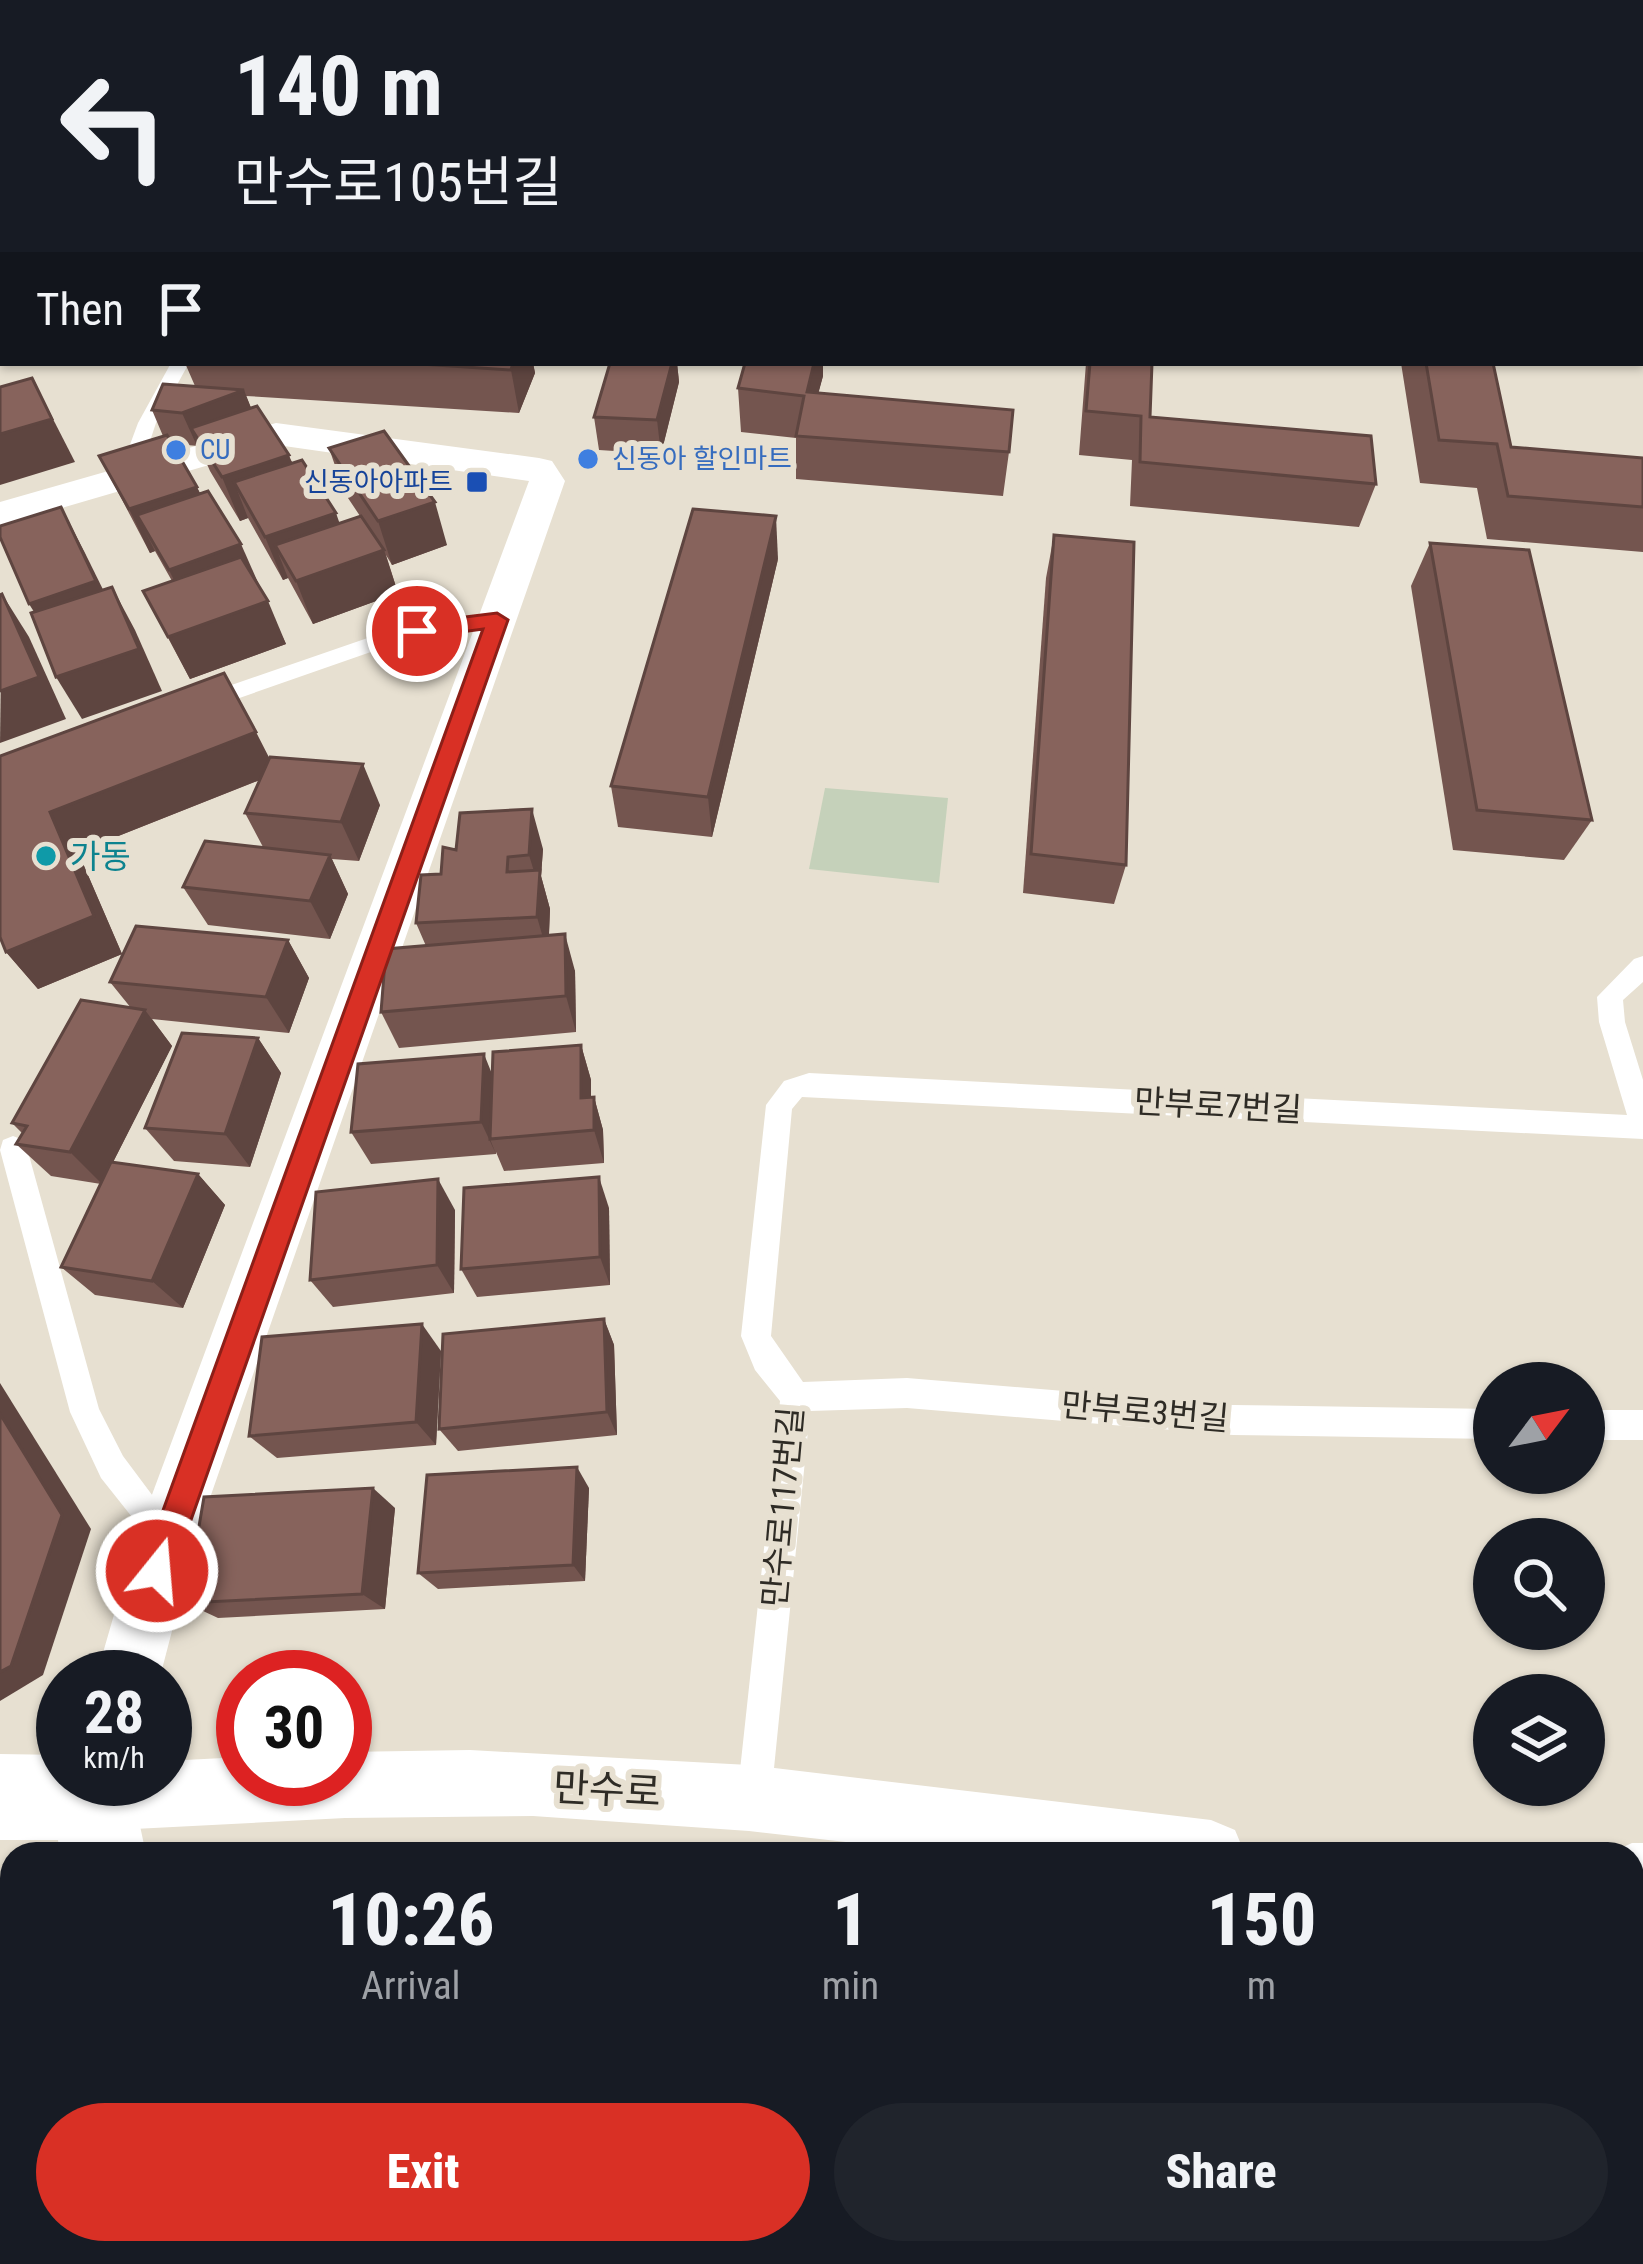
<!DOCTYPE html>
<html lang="en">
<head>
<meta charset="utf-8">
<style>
	body { margin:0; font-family:"Roboto Condensed","Noto Sans KR",sans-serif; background:#20242c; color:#f1f3f6; height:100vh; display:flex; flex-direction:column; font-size:45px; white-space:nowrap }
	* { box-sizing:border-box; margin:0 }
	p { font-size:39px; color:#9ea1a6 }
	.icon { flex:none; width:66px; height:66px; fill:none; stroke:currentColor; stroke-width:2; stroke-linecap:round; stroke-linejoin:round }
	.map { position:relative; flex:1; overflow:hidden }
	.drawer { position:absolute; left:0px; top:1842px; width:1644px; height:423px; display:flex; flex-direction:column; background:#171b24; border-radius:36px 36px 0 0; box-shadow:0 3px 9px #0004 }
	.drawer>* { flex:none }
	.hud { position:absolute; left:0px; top:0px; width:1644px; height:366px; box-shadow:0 3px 9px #0004; background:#171b24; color:#f1f3f6; overflow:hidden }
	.needle { width:78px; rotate:58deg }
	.fabs { position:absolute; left:1473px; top:1362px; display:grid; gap:24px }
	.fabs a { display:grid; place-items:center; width:132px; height:132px; border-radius:50%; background:#171b24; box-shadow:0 3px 9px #0004; font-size:60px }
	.speed { position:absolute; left:36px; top:1650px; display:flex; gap:24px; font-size:60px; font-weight:700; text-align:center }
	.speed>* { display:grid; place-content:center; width:156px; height:156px; border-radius:50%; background:#171b24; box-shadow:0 3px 9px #0004; line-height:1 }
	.speed small { font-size:30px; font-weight:400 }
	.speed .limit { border:18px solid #d22; background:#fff; color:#111 }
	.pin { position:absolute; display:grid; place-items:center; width:102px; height:102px; color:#fff; margin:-51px; border:6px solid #fff; border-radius:50%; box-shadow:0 3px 12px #0007 }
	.me { position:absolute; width:132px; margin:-66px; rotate:17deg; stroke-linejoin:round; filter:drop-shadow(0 0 9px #0008) }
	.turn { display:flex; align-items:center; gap:42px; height:252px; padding:0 36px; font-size:54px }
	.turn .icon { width:156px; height:156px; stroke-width:2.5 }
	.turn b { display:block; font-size:84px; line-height:102px }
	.then { display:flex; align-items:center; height:114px; padding:0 36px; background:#0003; gap:24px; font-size:45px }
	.eta { display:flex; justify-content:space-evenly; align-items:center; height:204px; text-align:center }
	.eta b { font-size:72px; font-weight:800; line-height:84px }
	.action { display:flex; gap:24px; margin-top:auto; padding:24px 36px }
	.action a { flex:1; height:138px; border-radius:72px; background:#d93025; color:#fff; font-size:48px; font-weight:800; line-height:138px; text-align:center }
	.action a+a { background:#20242c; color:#f1f3f6 }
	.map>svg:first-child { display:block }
	.green { fill:#c5d1ba }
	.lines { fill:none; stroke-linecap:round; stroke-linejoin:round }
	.path { stroke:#aba699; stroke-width:4.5; stroke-dasharray:1.5 4.5; stroke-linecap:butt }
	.lane { fill:#fff; fill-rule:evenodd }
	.street { fill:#fff; fill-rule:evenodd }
	.secondary { fill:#fff; fill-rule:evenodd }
	.wall { fill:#74554f }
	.shaded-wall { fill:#5e4540 }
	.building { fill:#87635c; stroke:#5e4540; stroke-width:3 }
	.route { fill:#d93025; stroke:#8d1f18; stroke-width:3 }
	.shop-dot { fill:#3f7fe0; stroke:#e7e0d1; stroke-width:4.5 }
	.transit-dot { fill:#1a4fb4; stroke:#e7e0d1; stroke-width:4.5 }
	.culture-dot { fill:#0f9aa8; stroke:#e7e0d1; stroke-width:4.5 }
	.labels { text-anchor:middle; stroke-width:12; stroke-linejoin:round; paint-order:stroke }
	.far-shop-label { font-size:27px; fill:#366cbe; stroke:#e7e0d1; text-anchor:start }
	.far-transit-label { font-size:27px; fill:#164399; stroke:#e7e0d1; text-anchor:end }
	.culture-label { font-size:33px; fill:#0d838f; stroke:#e7e0d1; text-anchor:start }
	.street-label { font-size:33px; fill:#2e2b25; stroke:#e7e0d1 }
	.near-street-label { font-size:39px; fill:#2e2b25; stroke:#e7e0d1 }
</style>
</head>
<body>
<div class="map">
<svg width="1643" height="2264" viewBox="0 0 1643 2264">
	<rect width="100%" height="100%" fill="#e7e0d1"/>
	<!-- green -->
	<g class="green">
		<path d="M908 0H1643V292L1641 3Z"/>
		<path d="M825 788 948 798 939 883 809 869Z"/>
	</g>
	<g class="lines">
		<!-- path -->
		<g class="path">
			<path d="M1089 0 1095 3"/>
			<path d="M1134 3 1146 0"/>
		</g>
		<!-- lane -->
		<g class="lane">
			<path d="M171 363H189L156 423 138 477 121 481 118 477 138 423Z"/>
			<path d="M497 613 504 615V625L388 646 202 711 191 703 194 698 385 632Z"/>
			<path d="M1643 956V982L1623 1000 1625 1022 1643 1080V1139L802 1097 792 1109 771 1336 803 1382 907 1378 1233 1405 1494 1409V1439L1233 1435 907 1408 810 1411 771 1798 766 1810 754 1815 742 1810 737 1798 780 1401 755 1370 741 1336 766 1105 784 1081 809 1073 1627 1115 1599 1022 1597 997 1634 959Z"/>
			<path d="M13 1136 23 1140 27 1148 99 1409 123 1456 182 1535 177 1546 166 1551 155 1546 101 1478 70 1412 0 1150 3 1140Z"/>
			<rect x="1584" y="1410" width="59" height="30"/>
			<path d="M274 2253H326L330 2264H278Z"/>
		</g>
		<!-- street -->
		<g class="street">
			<path d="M276 423 539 458 552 461 565 481 197 1535 160 1677H96L137 1535 529 481 277 445 0 526V502Z"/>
			<path d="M470 1750 749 1765 1211 1820 1235 1830 1245 1854H952L749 1831 533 1816 345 1818 95 1831 72 1821 62 1798 67 1779H165V1761L243 1757V1779H345V1752Z"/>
			<path d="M1632 1843H1643V1911H1632V1854H1608Z"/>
		</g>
		<!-- secondary -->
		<g class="secondary">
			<path d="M0 1754 63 1755V1779H130L146 1854H60L58 1840H0Z"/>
			<path d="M12 2231V2253H101L99 2264H1Z"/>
		</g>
	</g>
	<!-- wall -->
	<g class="wall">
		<path d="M0 0H104L105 3H3V109H0Z"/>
		<path d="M180 0H404V3H181Z"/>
		<path d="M404 0H819V3H405Z"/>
		<rect x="0" y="189" width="3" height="75"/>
		<path d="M0 264 3 265V345H0Z"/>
		<path d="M185 363H533L535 373 519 413 246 396 251 408 339 523 360 516 344 492 329 448 447 545 392 565 386 555 398 593 313 624 288 578 283 580 248 518 240 521 210 471 199 446 173 444 200 493 259 588 286 644 190 679 143 591 172 581 155 551 150 553 99 456 163 436 152 410 195 386Z"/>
		<path d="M610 363H677L679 382 661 454 599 450 594 417Z"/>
		<path d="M1086 363H1152L1150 417 1376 484 1359 527 1130 506 1132 460 1079 455Z"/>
		<path d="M1401 363H1493L1511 447 1643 458V552L1487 539 1477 488 1420 483Z"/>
		<path d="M823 376 818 393 1009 452 1003 496 796 479V438L741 432 738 388Z"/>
		<path d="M1054 535 1126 865 1114 904 1023 893 1046 578Z"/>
		<path d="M1430 543 1592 820 1564 860 1453 850 1411 586Z"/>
		<path d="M778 559 712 837 618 827 611 786Z"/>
		<path d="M0 756 269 759 380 805 359 861 332 859 348 894 330 939 208 925 183 887 263 847 245 813 260 780 78 852 122 954 38 989 6 952Z"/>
		<path d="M543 849 541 876 550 909 549 935 575 971 576 1032 399 1048 381 1012 426 946 416 923 441 874 456 850Z"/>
		<path d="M288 940 309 978 289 1033 152 1019 172 1046 113 1162 198 1174 225 1205 183 1308 95 1295 61 1267 101 1184 51 1176 16 1144 22 1133 12 1123 131 1008 110 982Z"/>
		<path d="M258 1038 281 1073 250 1167 174 1161 145 1128Z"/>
		<path d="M581 1045 591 1080V1097H594L603 1130 604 1163 504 1171 496 1152V1154L371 1164 351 1132 492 1075Z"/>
		<path d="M609 1208 610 1285 477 1297 461 1269Z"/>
		<path d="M455 1210 454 1293 333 1307 310 1280Z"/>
		<path d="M604 1319 614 1345 617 1435 458 1451 439 1429Z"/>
		<path d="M441 1351 436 1445 277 1458 249 1436Z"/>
		<path d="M589 1488 585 1581 438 1589 418 1573Z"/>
		<path d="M395 1508 385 1609 218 1618 186 1603Z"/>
	</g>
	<!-- shaded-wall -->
	<g class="shaded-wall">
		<path d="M82 0H104L105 3H79Z"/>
		<path d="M0 112 3 118V168L0 171Z"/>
		<path d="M513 363H533L535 373 519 413 511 370Z"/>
		<path d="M672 363H677L679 382 661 454 657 420Z"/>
		<path d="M814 363H823V376L807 436V392Z"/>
		<path d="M32 378 75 462 0 485V434Z"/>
		<path d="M244 390 257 423 191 428 199 446H197L182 413Z"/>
		<path d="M289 455 305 498 234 482 248 518 240 521 222 477Z"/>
		<path d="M197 487 217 531 137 515 155 551 150 553 129 509Z"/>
		<path d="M435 502 447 545 392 565 378 521Z"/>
		<path d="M61 507 84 551 120 624 56 646 29 604Z"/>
		<path d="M336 513 351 556 275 545 288 578 283 580 265 537Z"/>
		<path d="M776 516 778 559 712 837 708 797Z"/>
		<path d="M241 544 260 587 190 613 169 570Z"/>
		<path d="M384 550 398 593 313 624 296 581Z"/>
		<path d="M112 587 135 630 162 691 82 719 56 677Z"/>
		<path d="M2 594 29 637 66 719 0 743Z"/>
		<path d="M268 601 286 644 190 679 168 637Z"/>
		<path d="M256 732 277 773 78 852 122 954 38 989 6 952 50 812Z"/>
		<path d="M363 764 380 805 359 861 341 822Z"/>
		<path d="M532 809 543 849 541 876 550 909 548 955 537 917 539 888 529 855Z"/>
		<path d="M330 855 348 894 330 939 310 901Z"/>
		<path d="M565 934 575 971 576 1032 566 996Z"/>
		<path d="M288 940 309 978 289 1033 266 997Z"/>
		<path d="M145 1010 172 1046 102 1184 70 1152Z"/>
		<path d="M258 1038 281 1073 250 1167 225 1134Z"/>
		<path d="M581 1045 591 1080V1131L581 1098Z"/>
		<path d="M484 1054 498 1089 490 1139 496 1154 481 1122Z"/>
		<path d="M594 1097 603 1130 604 1163 594 1130Z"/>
		<path d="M198 1174 225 1205 183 1308 152 1281Z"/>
		<path d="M599 1177 609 1208 610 1285 600 1257Z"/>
		<path d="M438 1179 455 1210 454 1293 437 1265Z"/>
		<path d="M604 1319 614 1345 617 1435 607 1412Z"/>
		<path d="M422 1324 441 1351 436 1445 416 1422Z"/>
		<path d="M0 1383 91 1529 43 1675 0 1701Z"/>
		<path d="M577 1467 589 1488 585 1581 573 1565Z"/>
		<path d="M373 1488 395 1508 385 1609 362 1594Z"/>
	</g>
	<!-- building -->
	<g class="building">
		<path d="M0 0H82L79 3H9L0 2Z"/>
		<path d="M575 0H816V3H580Z"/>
		<rect x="0" y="40" width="3" height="29"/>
		<rect x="0" y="189" width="3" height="33"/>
		<path d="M0 264 3 265V302H0Z"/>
		<path d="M406 363H513L511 370Z"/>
		<path d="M610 363H672L657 420 594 417Z"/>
		<path d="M745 363H814L807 392 1013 410 1009 452 796 436 804 396 738 388Z"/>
		<path d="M1090 363H1152L1150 417 1371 436 1376 484 1140 462 1141 416 1086 411Z"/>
		<path d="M1426 363H1493L1511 447 1643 458V507L1508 496 1497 444 1439 440Z"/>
		<path d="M32 378 52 419 0 434V387Z"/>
		<path d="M163 384 244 390 182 413 152 410Z"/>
		<path d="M257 406 289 455 222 477 191 428Z"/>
		<path d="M384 431 435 502 378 521 329 448Z"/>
		<path d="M167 435 197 487 129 509 99 456Z"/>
		<path d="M302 460 336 513 265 537 234 482Z"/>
		<path d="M208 491 241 544 169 570 137 515Z"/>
		<path d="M61 507 96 581 29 604 0 537V526Z"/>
		<path d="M693 509 776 516 708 797 611 786Z"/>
		<path d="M361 516 384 550 296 581 275 545Z"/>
		<path d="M1054 535 1134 542 1126 865 1031 854Z"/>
		<path d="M1430 543 1529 550 1592 820 1477 810Z"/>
		<path d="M241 557 268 601 168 637 143 591Z"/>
		<path d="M112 587 139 649 56 677 31 613Z"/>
		<path d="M2 594 39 677 0 691V595Z"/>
		<path d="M224 673 256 732 50 812 94 916 6 952 0 937V756Z"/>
		<path d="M270 757 363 764 341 822 245 813Z"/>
		<path d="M532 809 529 855 508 857 507 872 540 870 537 917 416 923 421 875 441 874 443 847 456 850 460 813Z"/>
		<path d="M205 841 330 855 310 901 183 887Z"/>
		<path d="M136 926 288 940 266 997 110 982Z"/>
		<path d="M565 934 566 996 381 1012 386 949Z"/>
		<path d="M81 1000 145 1010 70 1152 16 1144 27 1126 12 1123Z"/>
		<path d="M182 1033 258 1038 225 1134 145 1128Z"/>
		<path d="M581 1045V1098L594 1097V1130L490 1139 493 1052Z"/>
		<path d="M484 1054 481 1122 351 1132 358 1064Z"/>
		<path d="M111 1162 198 1174 152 1281 61 1267Z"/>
		<path d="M599 1177 600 1257 461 1269 464 1188Z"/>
		<path d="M438 1179 437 1265 310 1280 316 1192Z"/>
		<path d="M604 1319 607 1412 439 1429 443 1334Z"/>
		<path d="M422 1324 416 1422 249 1436 262 1337Z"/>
		<path d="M0 1414 62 1515 11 1666 0 1672Z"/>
		<path d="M577 1467 573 1565 418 1573 427 1475Z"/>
		<path d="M373 1488 362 1594 186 1603 204 1497Z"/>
	</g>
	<!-- route -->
	<path class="route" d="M497 613 508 620 173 1571 169 1582 157 1587 146 1582 141 1571 483 629 417 638 406 631 417 623Z"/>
	<!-- markers -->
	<g class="shop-dot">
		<circle cx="176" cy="450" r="12"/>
		<circle cx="588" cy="459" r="12"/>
	</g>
	<rect class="transit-dot" x="465" y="470" width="24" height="24" rx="6"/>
	<circle class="culture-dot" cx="46" cy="856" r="12"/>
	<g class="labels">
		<!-- far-shop labels -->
		<g class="far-shop-label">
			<text x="200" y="459">CU</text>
			<text x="612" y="468">신동아 할인마트</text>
		</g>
		<!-- far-transit labels -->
		<g class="far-transit-label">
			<text x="453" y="491">신동아아파트</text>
		</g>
		<!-- culture labels -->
		<g class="culture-label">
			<text x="70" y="868">가동</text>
		</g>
		<!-- street labels -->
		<g class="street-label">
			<text transform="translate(1218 1105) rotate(3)" y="12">만부로7번길</text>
			<text transform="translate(1145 1411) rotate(5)" y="12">만부로3번길</text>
			<text transform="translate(782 1507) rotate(-85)" y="12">만수로117번길</text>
		</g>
		<!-- near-street labels -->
		<g class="near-street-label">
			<text transform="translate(607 1789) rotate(3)" y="14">만수로</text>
		</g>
	</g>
</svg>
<div class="fabs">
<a><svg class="needle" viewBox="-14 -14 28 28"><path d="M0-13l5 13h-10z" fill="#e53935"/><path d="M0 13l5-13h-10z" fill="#9ea1a6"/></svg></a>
<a><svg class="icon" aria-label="search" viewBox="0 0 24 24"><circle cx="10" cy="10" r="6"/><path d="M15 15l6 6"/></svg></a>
<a><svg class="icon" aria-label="layers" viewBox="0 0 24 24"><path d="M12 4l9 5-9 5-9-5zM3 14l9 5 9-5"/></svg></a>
</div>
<div class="speed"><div>28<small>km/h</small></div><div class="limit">30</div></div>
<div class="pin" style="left:417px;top:631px;background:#d93025"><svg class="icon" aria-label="arrive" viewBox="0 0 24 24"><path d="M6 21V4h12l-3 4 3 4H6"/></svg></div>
<svg class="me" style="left:157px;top:1571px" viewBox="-20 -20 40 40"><circle r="17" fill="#d93025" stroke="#fff" stroke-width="3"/><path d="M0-11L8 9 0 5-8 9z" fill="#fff"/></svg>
<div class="hud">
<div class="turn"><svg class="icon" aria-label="left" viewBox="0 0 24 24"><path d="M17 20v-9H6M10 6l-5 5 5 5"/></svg><div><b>140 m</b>만수로105번길</div></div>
<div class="then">Then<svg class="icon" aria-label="arrive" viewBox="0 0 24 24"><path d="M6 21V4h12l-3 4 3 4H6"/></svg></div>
</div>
<section class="drawer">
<div class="eta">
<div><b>10:26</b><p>Arrival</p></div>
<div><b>1</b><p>min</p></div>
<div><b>150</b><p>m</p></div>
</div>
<div class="action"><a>Exit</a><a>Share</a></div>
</section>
</div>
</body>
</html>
